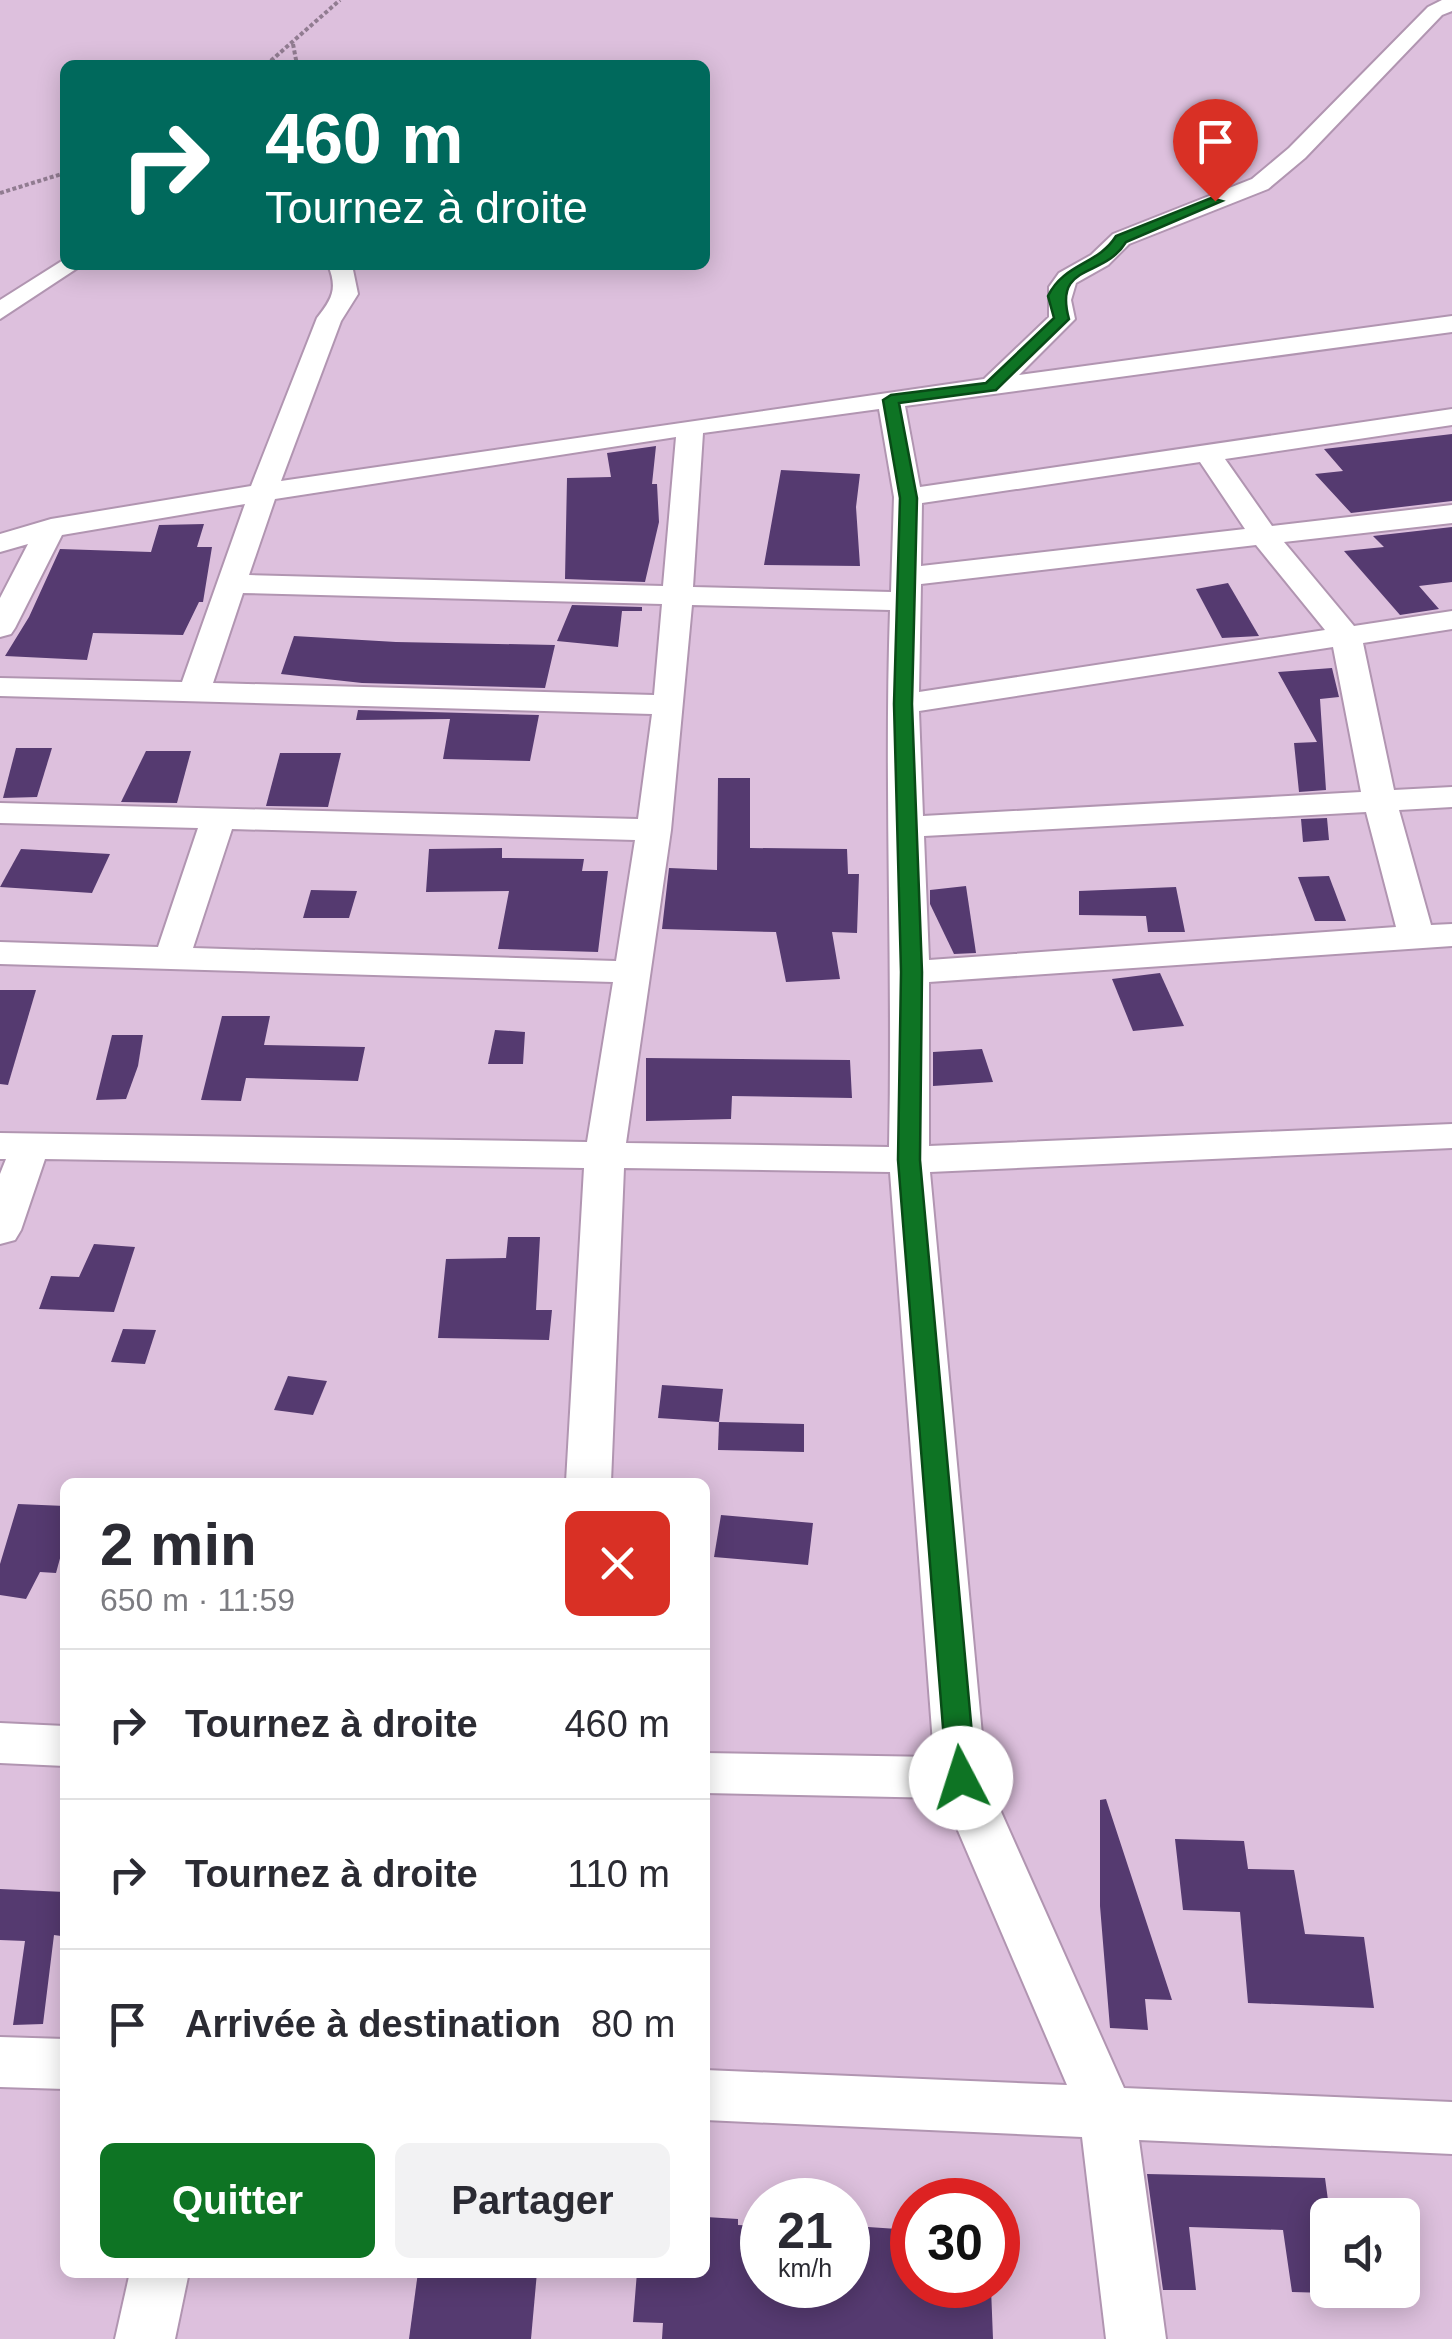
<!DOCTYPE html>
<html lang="fr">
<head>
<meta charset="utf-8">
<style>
	body { margin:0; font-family:Arial,sans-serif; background:#f2f2f3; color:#2b2b33; height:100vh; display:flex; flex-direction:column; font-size:38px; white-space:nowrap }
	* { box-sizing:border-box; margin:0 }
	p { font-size:32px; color:#7c7c81 }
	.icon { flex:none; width:55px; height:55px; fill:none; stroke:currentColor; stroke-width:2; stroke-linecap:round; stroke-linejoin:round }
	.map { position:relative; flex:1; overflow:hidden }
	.side { position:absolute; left:60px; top:1478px; width:650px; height:800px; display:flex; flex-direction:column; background:#fff; border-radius:15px; box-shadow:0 5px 25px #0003 }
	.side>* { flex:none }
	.guide { position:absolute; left:60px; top:60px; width:650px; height:210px; border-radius:15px; box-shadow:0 5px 25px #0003; background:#00695c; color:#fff; overflow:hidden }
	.buttons { position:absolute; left:1310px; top:2198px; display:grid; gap:20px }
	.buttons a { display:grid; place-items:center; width:110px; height:110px; border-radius:15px; background:#fff; box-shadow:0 5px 25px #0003; font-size:50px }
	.speed { position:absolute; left:740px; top:2178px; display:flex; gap:20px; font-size:50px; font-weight:700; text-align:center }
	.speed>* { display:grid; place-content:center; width:130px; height:130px; border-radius:50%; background:#fff; box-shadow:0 5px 25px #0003; line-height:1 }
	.speed small { font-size:25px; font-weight:400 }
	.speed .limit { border:15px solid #d22; background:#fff; color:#111 }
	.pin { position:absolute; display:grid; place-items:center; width:85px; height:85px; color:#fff; margin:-102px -42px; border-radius:50% 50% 50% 0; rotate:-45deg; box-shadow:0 0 10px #0007 }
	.pin .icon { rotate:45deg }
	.me { position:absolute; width:110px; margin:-55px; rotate:355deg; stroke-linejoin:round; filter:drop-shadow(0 0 8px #0008) }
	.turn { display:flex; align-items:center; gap:35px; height:210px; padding:0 40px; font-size:45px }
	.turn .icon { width:130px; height:130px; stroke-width:2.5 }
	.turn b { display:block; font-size:70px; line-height:85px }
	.round { display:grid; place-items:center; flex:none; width:105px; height:105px; border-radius:15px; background:#f2f2f3 }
	.headline { display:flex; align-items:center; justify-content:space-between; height:170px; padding:0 40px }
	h1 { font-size:60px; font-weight:800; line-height:75px }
	.action { display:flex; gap:20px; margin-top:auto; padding:20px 40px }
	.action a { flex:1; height:115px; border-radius:15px; background:#0e7424; color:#fff; font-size:40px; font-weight:800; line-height:115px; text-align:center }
	.action a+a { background:#f2f2f3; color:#2b2b33 }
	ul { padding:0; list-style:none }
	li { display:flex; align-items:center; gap:30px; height:150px; padding:0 40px; border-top:2px solid #e1e1e2 }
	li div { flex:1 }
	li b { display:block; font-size:38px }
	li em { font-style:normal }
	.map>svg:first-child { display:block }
	.building { fill:#553a70 }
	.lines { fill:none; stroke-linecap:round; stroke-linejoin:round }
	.minor-casing { stroke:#b195b1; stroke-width:4 }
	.path { stroke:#917c91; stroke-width:4; stroke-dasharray:4 2.5; stroke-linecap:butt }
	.minor { fill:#fff; fill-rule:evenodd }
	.route { fill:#0e7424; stroke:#094b17; stroke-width:2.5 }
</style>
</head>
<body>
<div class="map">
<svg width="1452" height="2339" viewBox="0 0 1452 2339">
	<rect width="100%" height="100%" fill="#ddc0dd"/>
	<!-- building -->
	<g class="building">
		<path d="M1452 434V501L1351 513 1315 474 1343 471 1324 449Z"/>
		<path d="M656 446 652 484H657L659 522 645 582 565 579 567 478 611 477 607 453Z"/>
		<path d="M781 470 860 474 856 507 860 566 764 565Z"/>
		<path d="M204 524 197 547H212L203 602H199L183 635 93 633 87 660 5 656 29 617 60 549 151 552 159 525Z"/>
		<path d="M1452 527V582L1419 586 1439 609 1400 615 1344 551 1384 547 1373 536Z"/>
		<path d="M1228 583 1259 636 1222 638 1196 589Z"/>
		<path d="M572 605 642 607V611H622L618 647 557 641Z"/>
		<path d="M294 636 396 642 555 645 545 688 362 683 281 674Z"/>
		<path d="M1332 668 1339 697 1320 699 1326 790 1299 792 1294 743 1317 742 1278 672Z"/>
		<path d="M358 710 539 715 530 761 443 759 450 719 356 720Z"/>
		<path d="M16 748H52L37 797 3 798Z"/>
		<path d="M146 751H191L177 803 121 802Z"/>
		<path d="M280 753H341L328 807 266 806Z"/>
		<path d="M718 778H750V848L847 849 848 874H859L857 933 832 932 840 979 786 982 776 932 662 929 669 868 717 870Z"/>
		<path d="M1327 818 1329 840 1303 842 1301 819Z"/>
		<path d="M502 848V858L584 859 582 871H608L598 952 498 949 509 891 426 892 429 849Z"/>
		<path d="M21 849 110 854 92 893 0 887Z"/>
		<path d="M1329 876 1346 921H1315L1298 877Z"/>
		<path d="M966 886 976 953 954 954 930 904V890Z"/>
		<path d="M1176 887 1185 932H1148L1146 916 1079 915V891Z"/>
		<path d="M311 890 357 891 349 918H303Z"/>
		<path d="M1160 973 1184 1026 1133 1031 1112 979Z"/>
		<path d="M0 990H36L8 1085 0 1084Z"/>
		<path d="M222 1016H270L264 1045 365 1047 358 1081 246 1078 241 1101 201 1100Z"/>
		<path d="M495 1030 525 1032 523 1064H488Z"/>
		<path d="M112 1035H143L138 1066 126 1099 96 1100Z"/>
		<path d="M982 1049 993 1082 933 1086V1052Z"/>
		<path d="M646 1058 850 1060 852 1098 732 1096 731 1119 646 1121Z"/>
		<path d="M508 1237H540L536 1310H552L549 1340 438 1338 446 1259 506 1258Z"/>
		<path d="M94 1244 135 1247 114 1312 39 1309 51 1276 79 1277Z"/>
		<path d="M123 1329 156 1330 145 1364 111 1362Z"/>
		<path d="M288 1376 327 1381 313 1415 274 1410Z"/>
		<path d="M662 1385 723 1389 719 1422 658 1418Z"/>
		<path d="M719 1422 804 1424V1452L718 1450Z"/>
		<path d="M18 1504 65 1506V1540L56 1573 40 1572 26 1599 0 1595V1564Z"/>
		<path d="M721 1515 813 1523 808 1565 714 1557Z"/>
		<path d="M1106 1799 1172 2000 1145 1999 1148 2030 1110 2028 1100 1906V1800Z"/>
		<path d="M1175 1839 1244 1841 1248 1869 1294 1870 1305 1934 1364 1937 1374 2008 1248 2003 1240 1912 1183 1910Z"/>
		<path d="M0 1889 65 1892V1921L61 1936 54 1935 43 2024 13 2025 25 1941 0 1940Z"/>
		<path d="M1147 2174 1325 2178 1330 2215 1328 2293 1292 2292 1283 2230 1189 2227 1196 2290H1163Z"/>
		<path d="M706 2217 738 2219V2225L762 2226V2285H848V2233L868 2234V2227L912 2230V2285L991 2288 993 2339H662L663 2323 633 2322 637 2272H705Z"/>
		<path d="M418 2272H537L531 2339H409Z"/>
	</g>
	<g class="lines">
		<!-- minor casing -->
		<g class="minor-casing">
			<g id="minor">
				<path d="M1442 0H1452V11L1442 15 1305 158 1268 189 1129 244 1108 265 1076 283 1071 300 1075 319 1019 375 1452 316V332L905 406 920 487 1452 409V425L1225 459 1272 526 1452 505V523L1284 542 1354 626 1452 611V629L1363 643 1394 790 1452 787V807L1399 810 1431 925 1452 924V946L929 982V1146L1452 1124V1148L930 1172 986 1778 1124 2088 1452 2102V2154L1139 2140 1166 2339H1106L1082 2137 705 2120V2070L1067 2085 944 1798 705 1793V1753L934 1757 890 1172 624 1168 611 1482H566L584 1168 45 1159 21 1230 15 1240 0 1244V1174L6 1159H0V1133L587 1142 613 982 0 964V942L158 947 198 828 0 823V803L638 819 652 714 0 696V678L182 682 245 504 62 535 15 628 11 634 0 637V598L28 544 0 552V534L51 519 251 486 317 318C332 299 338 289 328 265H352L358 294 341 321 281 481 984 379 1049 317V287L1059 273 1091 255 1113 234 1252 179 1289 148 1428 7ZM879 409 894 497 891 592 693 587 703 433ZM676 437 663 586 249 575 275 499ZM1200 462 1245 529 921 566 922 503ZM1256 545 1325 630 919 692 921 584ZM243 593 662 604 654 695 213 683ZM692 605 890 610C884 789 893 967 889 1147L626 1143 671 830ZM1333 647 1361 792 923 816 919 711ZM1366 812 1396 927 929 960 924 836ZM232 829 635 840 616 961 193 948Z"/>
				<path d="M65 259V265H82L0 319V300Z"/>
				<path d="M0 1723 65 1726V1766L0 1763Z"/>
				<path d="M0 2037 65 2039V2089L0 2087Z"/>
				<path d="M130 2272H189L175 2339H115Z"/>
			</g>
		</g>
		<!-- path -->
		<g class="path">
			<path d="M293 44 297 65"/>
			<path d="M266 65 340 0"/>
			<path d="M0 193 65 173"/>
		</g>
		<!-- minor -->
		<use href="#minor" class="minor"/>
	</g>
	<!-- route -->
	<path class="route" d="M1211 198 1222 201 1126 242C1104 279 1053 262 1069 319L996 390 899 403 917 498 912 704 922 972 920 1160 976 1778 971 1786 961 1789 951 1786 947 1778 898 1160 901 972 894 704 900 498 883 400 891 395 986 383 1054 318 1048 296C1064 263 1098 265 1116 236Z"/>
</svg>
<div class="buttons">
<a><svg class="icon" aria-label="sound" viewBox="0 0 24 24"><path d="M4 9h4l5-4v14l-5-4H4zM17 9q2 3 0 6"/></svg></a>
</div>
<div class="speed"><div>21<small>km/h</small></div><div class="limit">30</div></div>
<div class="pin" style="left:1215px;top:201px;background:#d93025"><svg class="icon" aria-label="arrive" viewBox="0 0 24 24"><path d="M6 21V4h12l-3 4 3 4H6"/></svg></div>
<svg class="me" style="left:961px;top:1778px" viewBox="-20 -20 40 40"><circle r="19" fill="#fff"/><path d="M0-13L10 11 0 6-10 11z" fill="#0e7424"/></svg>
<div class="guide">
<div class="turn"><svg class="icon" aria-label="right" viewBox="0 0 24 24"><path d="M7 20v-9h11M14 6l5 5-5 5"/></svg><div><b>460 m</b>Tournez à droite</div></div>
</div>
<section class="side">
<div class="headline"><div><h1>2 min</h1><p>650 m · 11:59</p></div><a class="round" style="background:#d93025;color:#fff"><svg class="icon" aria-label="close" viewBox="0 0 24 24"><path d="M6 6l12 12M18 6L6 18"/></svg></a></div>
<ul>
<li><svg class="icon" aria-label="right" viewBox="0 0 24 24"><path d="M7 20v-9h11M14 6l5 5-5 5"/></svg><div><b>Tournez à droite</b></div><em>460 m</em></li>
<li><svg class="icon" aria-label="right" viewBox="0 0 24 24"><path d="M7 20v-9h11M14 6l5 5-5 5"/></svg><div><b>Tournez à droite</b></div><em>110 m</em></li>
<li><svg class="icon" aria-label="arrive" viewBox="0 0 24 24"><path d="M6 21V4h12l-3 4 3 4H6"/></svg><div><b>Arrivée à destination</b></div><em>80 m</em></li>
</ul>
<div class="action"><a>Quitter</a><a>Partager</a></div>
</section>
</div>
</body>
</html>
